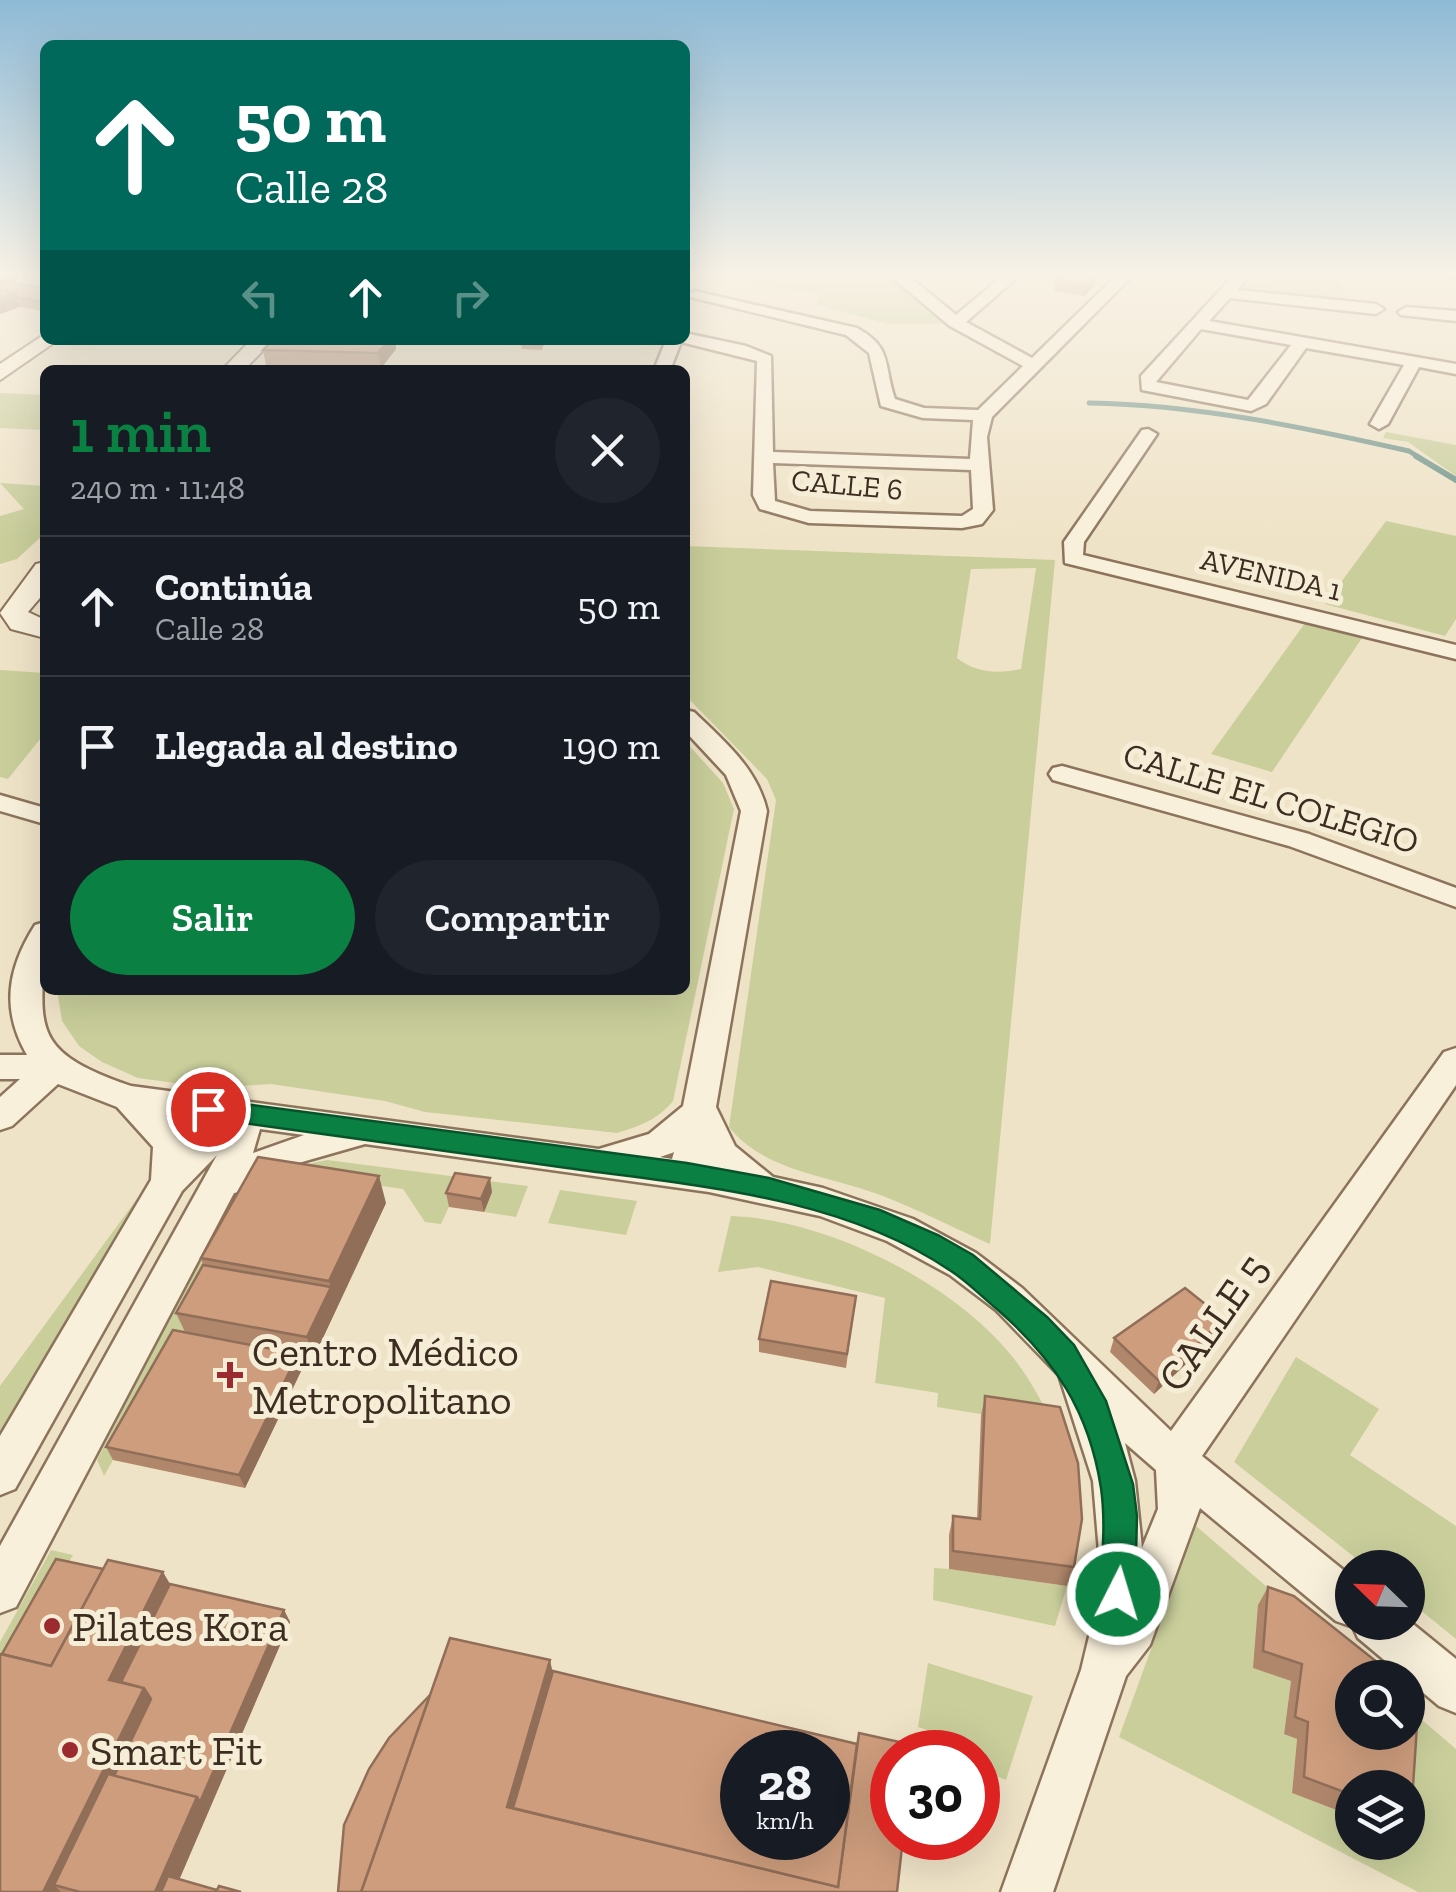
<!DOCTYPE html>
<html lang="es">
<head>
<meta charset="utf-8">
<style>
	body { margin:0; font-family:"Zilla Slab",serif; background:#20242c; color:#f1f3f6; height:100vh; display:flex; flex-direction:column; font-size:38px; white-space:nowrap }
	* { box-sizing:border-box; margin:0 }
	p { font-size:32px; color:#9ea1a6 }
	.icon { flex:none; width:55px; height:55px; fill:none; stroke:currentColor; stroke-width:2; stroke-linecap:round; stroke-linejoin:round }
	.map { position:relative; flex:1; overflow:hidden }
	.sheet { position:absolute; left:40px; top:365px; width:650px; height:630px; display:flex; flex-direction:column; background:#171b24; border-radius:15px; box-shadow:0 10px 40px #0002 }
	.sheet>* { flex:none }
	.guide { position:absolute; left:40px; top:40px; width:650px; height:305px; border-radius:15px; box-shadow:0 10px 40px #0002; background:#00695c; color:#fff; overflow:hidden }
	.needle { width:65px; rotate:293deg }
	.buttons { position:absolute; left:1335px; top:1550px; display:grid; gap:20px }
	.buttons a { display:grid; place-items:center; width:90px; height:90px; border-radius:50%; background:#171b24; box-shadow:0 10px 40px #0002; font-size:50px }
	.speed { position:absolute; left:720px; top:1730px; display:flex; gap:20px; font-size:50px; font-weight:700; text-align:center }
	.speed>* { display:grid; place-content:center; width:130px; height:130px; border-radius:50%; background:#171b24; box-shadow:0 10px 40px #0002; line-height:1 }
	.speed small { font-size:25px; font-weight:400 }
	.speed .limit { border:15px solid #d22; background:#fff; color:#111 }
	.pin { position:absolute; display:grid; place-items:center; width:85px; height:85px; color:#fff; margin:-42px; border:5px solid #fff; border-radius:50%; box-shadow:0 2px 10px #0007 }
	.me { position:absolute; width:110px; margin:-55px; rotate:5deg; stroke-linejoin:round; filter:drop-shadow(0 0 8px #0008) }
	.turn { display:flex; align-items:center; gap:35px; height:210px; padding:0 30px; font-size:45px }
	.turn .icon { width:130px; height:130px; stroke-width:2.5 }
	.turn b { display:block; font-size:70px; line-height:85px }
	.lanes { display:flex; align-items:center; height:95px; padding:0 30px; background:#0003; justify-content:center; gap:50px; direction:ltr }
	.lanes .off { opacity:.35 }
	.round { display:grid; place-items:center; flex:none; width:105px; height:105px; border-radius:52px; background:#20242c }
	.summary { display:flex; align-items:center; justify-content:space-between; height:170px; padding:0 30px }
	h1 { font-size:60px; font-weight:600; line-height:75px; color:#0b8043 }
	.primary-button { display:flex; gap:20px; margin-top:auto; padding:20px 30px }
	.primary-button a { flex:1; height:115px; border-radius:60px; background:#0b8043; color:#fff; font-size:40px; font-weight:600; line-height:115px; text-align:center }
	.primary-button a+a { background:#20242c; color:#f1f3f6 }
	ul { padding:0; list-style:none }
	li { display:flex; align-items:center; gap:30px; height:140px; padding:0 30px; border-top:2px solid #363941 }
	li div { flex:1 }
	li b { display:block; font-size:38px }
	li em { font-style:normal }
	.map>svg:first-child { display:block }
	.green { fill:#c9ce9b; fill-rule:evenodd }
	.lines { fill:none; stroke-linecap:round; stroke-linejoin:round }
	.stream-far1 { stroke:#6f9289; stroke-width:5 }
	.stream { stroke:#6f9289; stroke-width:6 }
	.minor-casing { stroke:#8c745c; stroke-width:5 }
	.tertiary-casing { stroke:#8c745c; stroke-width:4 }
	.minor { fill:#f9f0db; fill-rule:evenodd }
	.tertiary { fill:#f9f0db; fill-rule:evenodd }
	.wall { fill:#b1876c }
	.shaded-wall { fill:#906e58 }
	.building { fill:#ce9d7d; stroke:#906e58; stroke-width:2.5; fill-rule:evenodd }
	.route { fill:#0b8043; stroke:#07532c; stroke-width:2.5 }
	.poi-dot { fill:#9b2b2e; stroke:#f6edd7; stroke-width:4 }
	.labels { text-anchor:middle; stroke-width:10; stroke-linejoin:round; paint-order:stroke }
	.far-street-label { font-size:30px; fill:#3c2d20; stroke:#f6edd7 }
	.street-label { font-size:35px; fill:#3c2d20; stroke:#f6edd7 }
	.near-street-label { font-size:42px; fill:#3c2d20; stroke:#f6edd7 }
	.near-poi-label { font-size:42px; fill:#3c2d20; stroke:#f6edd7; text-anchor:start }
</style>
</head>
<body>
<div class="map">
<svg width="1456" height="1892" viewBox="0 0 1456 1892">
	<rect width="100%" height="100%" fill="#efe3c7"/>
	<!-- green -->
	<g class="green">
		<path d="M757 274H883L897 281 946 324H888L816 305 821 294 753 285Z"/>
		<path d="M1248 274H1338L1348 303 1236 290Z"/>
		<path d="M0 393 45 395V430L0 428Z"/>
		<path d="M1386 432 1456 445V476L1408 442 1383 438Z"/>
		<path d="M0 483 45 486V533L17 559 0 564V516L24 509Z"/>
		<path d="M1386 521 1456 536V619L1445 636 1325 604Z"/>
		<path d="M685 546 1055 560 990 1244C954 1228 919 1210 883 1196 830 1175 766 1173 729 1127L776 800 767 779 685 695ZM1036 568 1021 669C998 674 976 673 957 658L971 569Z"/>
		<path d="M1305 623 1362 638 1272 772 1211 754Z"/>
		<path d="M0 670 45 673V733L8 779 0 777Z"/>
		<path d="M685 741 723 783 734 809 673 1101C657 1120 640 1126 617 1133L425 1112 385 1101 271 1084 212 1088 138 1078 102 1062 79 1046 62 1021 57 990H685Z"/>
		<path d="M327 1160 528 1186 516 1217 484 1212 491 1192 458 1187 441 1224 425 1222 403 1189 322 1177 260 1198 104 1476 97 1460 219 1218C248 1185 283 1168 327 1160Z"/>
		<path d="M560 1190 637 1201 626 1235 548 1223Z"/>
		<path d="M139 1196 0 1442V1386Z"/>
		<path d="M731 1216C823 1219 944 1278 1005 1348 1026 1371 1040 1399 1055 1426L937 1407 938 1393 875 1383 885 1298 758 1267 718 1272Z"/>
		<path d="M1296 1357 1379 1409 1350 1455 1456 1526V1639L1408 1600V1568L1367 1567 1234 1462Z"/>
		<path d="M1196 1526 1372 1677 1284 1614 1291 1681 1284 1733 1297 1739 1292 1793 1352 1816V1842H1408V1708L1456 1749V1892H1418L1119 1737Z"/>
		<path d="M51 1550 73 1555 0 1687V1642Z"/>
		<path d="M934 1568 949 1569 1067 1586 1055 1626 933 1600Z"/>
		<path d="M928 1663 1033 1696 1006 1780 978 1769V1752H973V1746L918 1727Z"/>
	</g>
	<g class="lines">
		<!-- stream-far1 -->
		<path class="stream-far1" d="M1089 403C1198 405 1303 427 1409 451L1420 458"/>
		<!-- stream -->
		<path class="stream" d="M1416 456 1456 480"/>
		<!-- minor casing -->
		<g class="minor-casing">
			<g id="minor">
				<path d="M888 274H906L956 315 1005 274H1021L966 322 1032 358 1118 274H1134L992 417 987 437 993 510 982 524 962 528 809 523 760 509 753 495 757 361 681 342 670 370H654L666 340H685V333L746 346 771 356 773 452 970 459 973 420 923 418 881 406 869 353 846 335 686 296 694 291 857 328C893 348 883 364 895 399L924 408 978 410 1023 366 950 326ZM773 463 971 470 973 509 962 516 810 511 775 501Z"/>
				<path d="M1235 274H1250L1237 290 1376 304 1384 309 1376 314 1230 298 1209 321 1456 364V374L1419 367 1388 424 1379 429 1370 424 1404 365 1306 348 1266 404 1251 411 1142 390 1141 376ZM1201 329 1291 345 1248 400 1156 382Z"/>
				<path d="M1435 274H1456V279Z"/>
				<path d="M1406 307 1456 311V321L1401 315 1398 312Z"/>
				<path d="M1148 429 1157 434 1084 542 1083 555 1456 645V659L1065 563 1064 542 1142 430Z"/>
				<path d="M685 710 694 712C724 741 757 768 767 811L716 1107 735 1146 773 1177 823 1188 913 1219 976 1253 1022 1288 1171 1431 1444 1052 1456 1048V1085L1202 1456 1352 1577V1622L1408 1620 1456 1659V1713L1439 1706 1358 1638 1353 1627 1336 1621 1200 1508 1150 1645 1126 1676 1053 1892H1001L1081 1670 1092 1624 1099 1552 1093 1481 1059 1375 996 1310 950 1275 887 1241 820 1216 709 1192 365 1144 288 1166 249 1190 234 1193 16 1607 0 1613V1546L217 1155 182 1191 15 1489 0 1495V1436L151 1180 153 1147 117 1107 58 1084 12 1126 0 1130V1097L20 1079H0V1055H27C1 1010 7 969 35 925L45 922C45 1022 19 1048 131 1086L599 1149 649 1134 683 1106 741 811 726 775 685 731ZM166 1116 212 1122 187 1142ZM260 1129 304 1135 253 1153ZM674 1152 672 1159 660 1157 672 1153ZM1125 1443 1156 1470 1158 1509 1142 1548 1135 1481Z"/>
				<path d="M1062 766 1309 834 1456 888V907L1289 846 1053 780 1049 774 1053 768Z"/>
				<path d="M0 795 45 808V824L0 811Z"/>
			</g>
		</g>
		<!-- tertiary casing -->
		<g class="tertiary-casing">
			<g id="tertiary">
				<path d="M45 334V340H55L52 344 0 380V364Z"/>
				<path d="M251 340H273L244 370H222Z"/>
				<path d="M45 562V592L28 612 45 620V638L11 629 0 613 36 564Z"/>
			</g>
		</g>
		<!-- minor -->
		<use href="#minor" class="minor"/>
		<!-- tertiary -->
		<use href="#tertiary" class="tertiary"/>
	</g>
	<!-- wall -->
	<g class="wall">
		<path d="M0 274 18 279 13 283 45 288V311L19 307 0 314Z"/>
		<path d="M1055 281 1095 285 1084 296 1054 291Z"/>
		<path d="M273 340H395L396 349 381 368 266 365 263 350Z"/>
		<path d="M524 340H600L598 343 545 341 542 350 522 349 521 344Z"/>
		<path d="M492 1192 484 1212 449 1207 446 1193Z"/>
		<path d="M386 1203 314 1357 285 1351 298 1354 303 1367 245 1488 113 1460 106 1447 185 1332 176 1313 203 1265 201 1258Z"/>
		<path d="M856 1296 846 1368 759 1352V1339Z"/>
		<path d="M1219 1333 1154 1394 1110 1352 1114 1338Z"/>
		<path d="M985 1396 1074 1567 1067 1586 949 1569V1535L953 1516 977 1519 981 1415Z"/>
		<path d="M170 1584 284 1610 290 1622 179 1879 217 1890 241 1892H0L2 1654Z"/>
		<path d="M1268 1587 1294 1596 1397 1678H1352V1732H1408V1686L1419 1695 1411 1817 1408 1820V1788H1352V1816L1292 1793 1297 1739 1284 1734 1291 1681 1253 1668 1258 1605Z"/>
	</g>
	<!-- shaded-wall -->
	<g class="shaded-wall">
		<path d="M8 274H16L18 279 2 290 0 280Z"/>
		<path d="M1097 275 1095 285 1084 296 1085 286Z"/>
		<path d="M15 292 19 307 0 314V298Z"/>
		<path d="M389 340H395L396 349 381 368 378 353Z"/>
		<path d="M379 1176 386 1203 314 1357 307 1337 331 1287 329 1281Z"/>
		<path d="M490 1178 492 1192 484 1212 481 1199Z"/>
		<path d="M1224 1319 1219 1333 1154 1394 1159 1381Z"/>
		<path d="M298 1354 303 1367 245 1488 239 1475Z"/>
		<path d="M163 1572 177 1596 129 1694 109 1680Z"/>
		<path d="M284 1610 290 1622 174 1892H155L197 1797Z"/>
		<path d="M550 1660 555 1683 516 1818 507 1807Z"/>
		<path d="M144 1688 159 1710 54 1885 61 1892H43Z"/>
	</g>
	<!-- building -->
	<g class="building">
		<path d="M1063 274H1090L1097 275 1085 286 1055 281Z"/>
		<path d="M6 282 45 288V302L16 297 15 292 0 290V284Z"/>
		<path d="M0 290 15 292 0 298Z"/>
		<path d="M273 340H389L378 353 263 350Z"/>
		<path d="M524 340H544L542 345 521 344Z"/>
		<path d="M258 1157 379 1176 329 1281 201 1258Z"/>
		<path d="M455 1173 490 1178 481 1199 446 1193Z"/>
		<path d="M203 1265 331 1287 307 1337 176 1313Z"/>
		<path d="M771 1281 856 1296 847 1354 759 1339Z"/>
		<path d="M1185 1288 1224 1319 1159 1381 1114 1338Z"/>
		<path d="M173 1330 298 1354 239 1475 106 1447Z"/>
		<path d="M985 1396 1060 1407 1078 1463 1082 1519 1074 1567 953 1551V1516L980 1519Z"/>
		<path d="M56 1559 103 1569 51 1666 2 1654Z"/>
		<path d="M108 1560 163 1572 109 1680 144 1688 43 1892H0V1654L51 1666Z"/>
		<path d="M170 1584 284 1610 200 1802 197 1797 114 1776 151 1699 144 1688 121 1682Z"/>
		<path d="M1268 1587 1294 1596 1397 1678H1352V1732H1408V1686L1419 1695 1411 1817 1408 1816V1788H1352V1795L1304 1777 1308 1722 1295 1717 1302 1664 1263 1651Z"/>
		<path d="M450 1638 550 1660 507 1807 838 1887 859 1733 913 1745 912 1752H892V1838H903L897 1892H361Z"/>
		<path d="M553 1671 857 1744 838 1887 513 1808ZM742 1752H828V1838H742Z"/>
		<path d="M430 1695 361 1892H338L344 1825 369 1769 389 1738Z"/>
		<path d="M108 1774 197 1797 155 1892H80L54 1885Z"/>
		<path d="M168 1876 217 1890 216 1892H161Z"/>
		<path d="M219 1886 241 1892H216Z"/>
	</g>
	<!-- sky -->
	<linearGradient id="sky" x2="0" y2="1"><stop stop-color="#8fbad6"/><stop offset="0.51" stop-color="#f8f2e6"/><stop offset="1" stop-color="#f8f2e6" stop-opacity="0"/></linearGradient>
	<rect width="1456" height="539" fill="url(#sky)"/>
	<!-- route -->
	<path class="route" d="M208 1099 687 1163 769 1178 880 1210 938 1235 973 1255 1047 1317 1074 1345 1106 1401 1133 1484 1137 1516 1135 1594 1130 1606 1118 1611 1105 1606 1100 1594C1102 1559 1106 1523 1101 1488 1089 1411 1055 1360 998 1310 982 1297 968 1282 951 1271 841 1196 696 1186 567 1168 448 1151 328 1135 208 1118L199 1116 195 1109 199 1102Z"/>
	<!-- markers -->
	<g class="poi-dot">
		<path d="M225 1360h10v10h10v10h-10v10h-10v-10h-10v-10h10z"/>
		<circle cx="52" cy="1626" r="10"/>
		<circle cx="70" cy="1750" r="10"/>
	</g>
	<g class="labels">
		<!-- far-street labels -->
		<g class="far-street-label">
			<text transform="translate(847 485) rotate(5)" y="10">CALLE 6</text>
			<text transform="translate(1271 575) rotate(13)" y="10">AVENIDA 1</text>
		</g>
		<!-- street labels -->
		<g class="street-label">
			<text transform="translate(1271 798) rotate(17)" y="12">CALLE EL COLEGIO</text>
		</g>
		<!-- near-street labels -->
		<g class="near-street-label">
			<text transform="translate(1212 1322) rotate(-55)" y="15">CALLE 5</text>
		</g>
		<!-- near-poi labels -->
		<g class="near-poi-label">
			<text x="252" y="1366">Centro Médico<tspan x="252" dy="48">Metropolitano</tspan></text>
			<text x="72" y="1641">Pilates Kora</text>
			<text x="90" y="1765">Smart Fit</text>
		</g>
	</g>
</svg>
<div class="buttons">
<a><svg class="needle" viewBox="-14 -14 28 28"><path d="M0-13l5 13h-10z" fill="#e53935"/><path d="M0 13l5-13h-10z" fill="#9ea1a6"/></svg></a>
<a><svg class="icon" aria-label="search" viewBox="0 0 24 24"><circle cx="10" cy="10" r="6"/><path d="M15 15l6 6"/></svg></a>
<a><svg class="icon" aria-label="layers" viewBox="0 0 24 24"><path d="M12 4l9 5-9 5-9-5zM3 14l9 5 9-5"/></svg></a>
</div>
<div class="speed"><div>28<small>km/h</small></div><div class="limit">30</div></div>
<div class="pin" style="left:208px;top:1109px;background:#d93025"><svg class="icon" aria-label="arrive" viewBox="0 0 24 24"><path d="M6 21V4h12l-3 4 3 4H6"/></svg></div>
<svg class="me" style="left:1118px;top:1594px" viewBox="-20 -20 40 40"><circle r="17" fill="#0b8043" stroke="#fff" stroke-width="3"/><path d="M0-11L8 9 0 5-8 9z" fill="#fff"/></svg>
<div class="guide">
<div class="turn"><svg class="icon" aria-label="ahead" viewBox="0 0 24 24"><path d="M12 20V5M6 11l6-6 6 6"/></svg><div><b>50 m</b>Calle 28</div></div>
<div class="lanes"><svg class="icon off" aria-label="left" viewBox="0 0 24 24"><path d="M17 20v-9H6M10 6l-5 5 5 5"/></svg><svg class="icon" aria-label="ahead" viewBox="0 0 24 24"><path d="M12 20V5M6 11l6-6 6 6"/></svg><svg class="icon off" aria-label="right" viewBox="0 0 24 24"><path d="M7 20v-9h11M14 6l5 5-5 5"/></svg></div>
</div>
<section class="sheet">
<div class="summary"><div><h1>1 min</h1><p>240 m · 11:48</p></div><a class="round"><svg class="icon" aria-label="close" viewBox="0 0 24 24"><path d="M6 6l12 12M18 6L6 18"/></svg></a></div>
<ul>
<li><svg class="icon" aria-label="ahead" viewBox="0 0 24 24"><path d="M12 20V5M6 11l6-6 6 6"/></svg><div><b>Continúa</b><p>Calle 28</p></div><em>50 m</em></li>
<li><svg class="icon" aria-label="arrive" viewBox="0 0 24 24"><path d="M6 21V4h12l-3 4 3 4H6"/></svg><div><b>Llegada al destino</b></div><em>190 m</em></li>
</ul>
<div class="primary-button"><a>Salir</a><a>Compartir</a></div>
</section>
</div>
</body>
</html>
